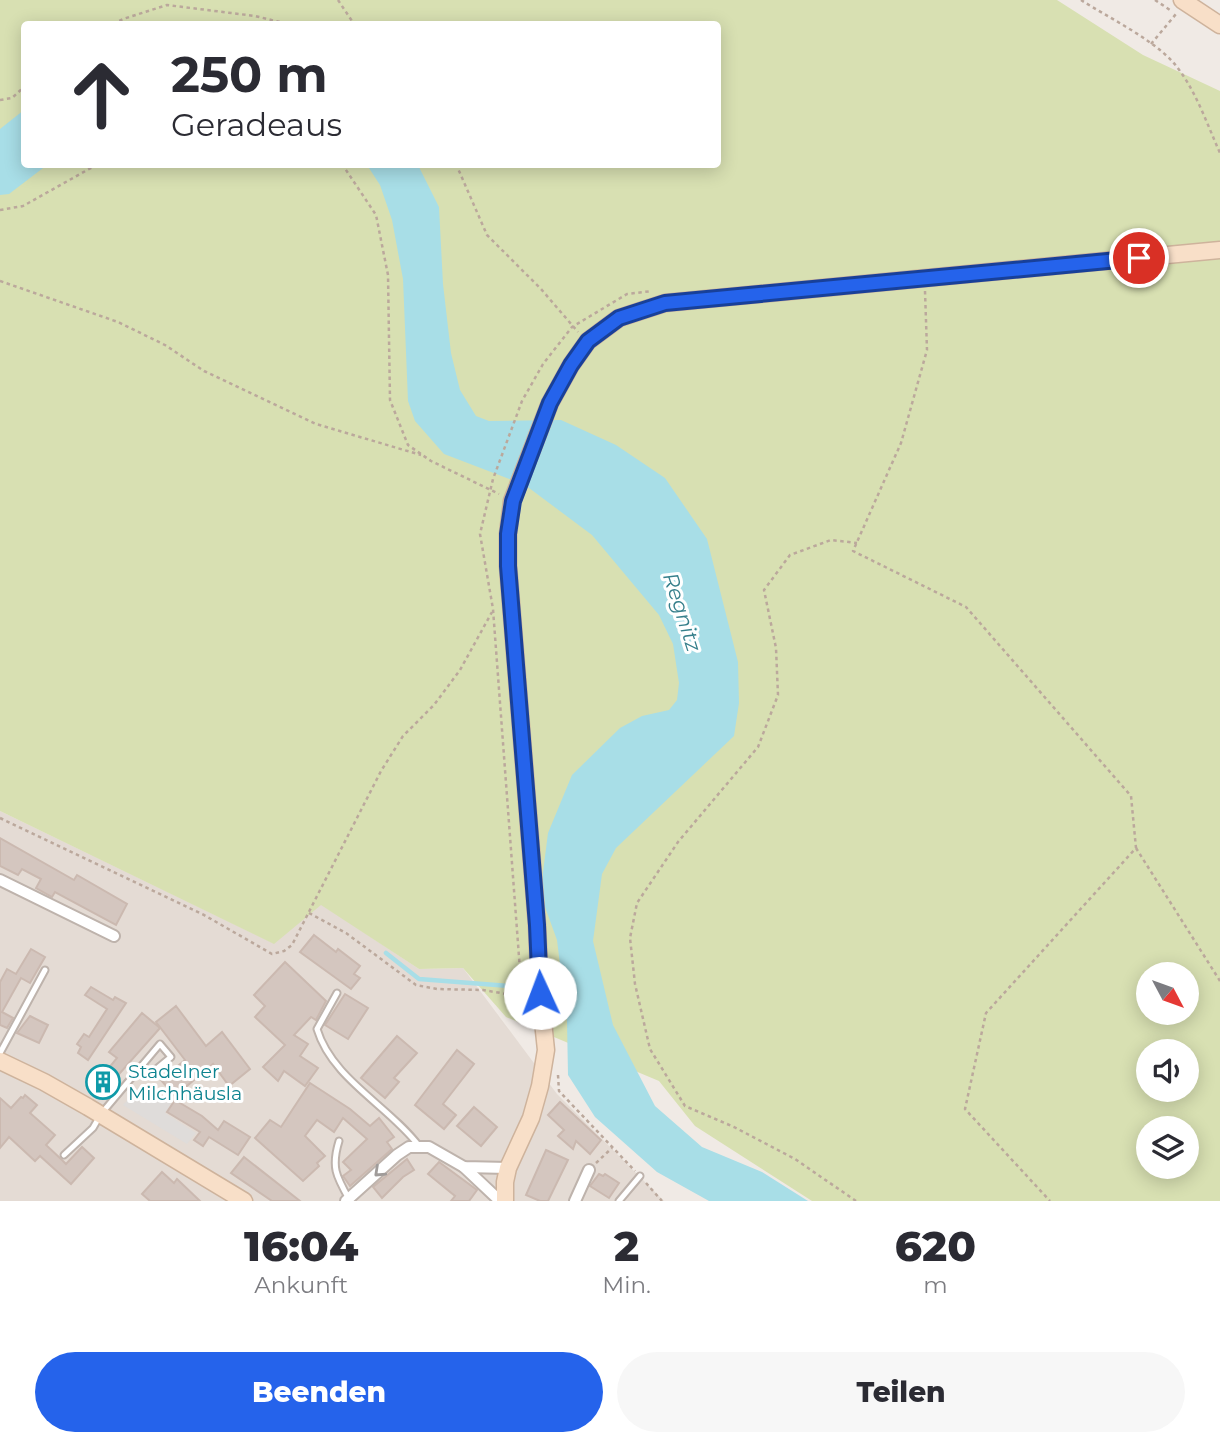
<!DOCTYPE html>
<html lang="de">
<head>
<meta charset="utf-8">
<style>
	body { margin:0; font-family:Montserrat,sans-serif; background:#f7f7f7; color:#2b2b33; height:100vh; display:flex; flex-direction:column; font-size:26px; white-space:nowrap }
	* { box-sizing:border-box; margin:0 }
	p { font-size:23px; color:#7c7c81 }
	.icon { flex:none; width:38px; height:38px; fill:none; stroke:currentColor; stroke-width:2; stroke-linecap:round; stroke-linejoin:round }
	.map { position:relative; height:1201px; overflow:hidden }
	.details { display:flex; flex-direction:column; background:#fff; flex:1 }
	.details>* { flex:none }
	.guide { position:absolute; left:21px; top:21px; width:700px; height:147px; border-radius:7px; box-shadow:0 4px 18px #0003; background:#fff; color:#2b2b33; overflow:hidden }
	.needle { width:46px; rotate:131deg }
	.fabs { position:absolute; left:1136px; top:962px; display:grid; gap:14px }
	.fabs a { display:grid; place-items:center; width:63px; height:63px; border-radius:50%; background:#fff; box-shadow:0 4px 18px #0003; font-size:35px }
	.pin { position:absolute; display:grid; place-items:center; width:60px; height:60px; color:#fff; margin:-30px; border:4px solid #fff; border-radius:50%; box-shadow:0 2px 7px #0007 }
	.me { position:absolute; width:77px; margin:-38px; rotate:358deg; stroke-linejoin:round; filter:drop-shadow(0 0 5px #0008) }
	.turn { display:flex; align-items:center; gap:24px; height:147px; padding:0 35px; font-size:32px }
	.turn .icon { width:91px; height:91px; stroke-width:2.5 }
	.turn b { display:block; font-size:49px; line-height:60px }
	.eta { display:flex; justify-content:space-evenly; align-items:center; height:119px; text-align:center }
	.eta b { font-size:42px; font-weight:800; line-height:49px }
	.cta { display:flex; gap:14px; margin-top:auto; padding:14px 35px }
	.cta a { flex:1; height:80px; border-radius:42px; background:#2563eb; color:#fff; font-size:28px; font-weight:800; line-height:80px; text-align:center }
	.cta a+a { background:#f7f7f7; color:#2b2b33 }
	.map>svg:first-child { display:block }
	.residential { fill:#e4dbd4 }
	.green { fill:#d8e0b2; fill-rule:evenodd }
	.parking { fill:#dfdcda }
	.water { fill:#a8dee7 }
	.lines { fill:none; stroke-linecap:round; stroke-linejoin:round }
	.stream { stroke:#a8dee7; stroke-width:4.5 }
	.building { fill:#d4c6bf; stroke:#cbb9b0; stroke-width:2 }
	.lane-casing { stroke:#beb3ac; stroke-width:9 }
	.street-casing { stroke:#beb3ac; stroke-width:14 }
	.secondary-casing { stroke:#ceb39c; stroke-width:19 }
	.path { stroke:#bba89c; stroke-width:2.5; stroke-dasharray:3.5 3.5; stroke-linecap:butt }
	.lane { stroke:#fff; stroke-width:5 }
	.street { stroke:#fff; stroke-width:10 }
	.secondary { stroke:#f8dfc8; stroke-width:16 }
	.oneway { stroke:#a09c9a }
	.route-casing { stroke:#184099; stroke-width:18 }
	.route { stroke:#2563eb; stroke-width:12 }
	.labels { text-anchor:middle; stroke-width:6; stroke-linejoin:round; paint-order:stroke }
	.culture-label { font-size:19px; fill:#0d838f; stroke:#fff; text-anchor:start }
	.water-label { font-size:21px; font-style:italic; fill:#367f8b; stroke:#fff }
</style>
</head>
<body>
<div class="map">
<svg width="1220" height="1201" viewBox="0 0 1220 1201">
	<rect width="100%" height="100%" fill="#f0eae5"/>
	<!-- residential -->
	<path class="residential" d="M0 811 273 943 321 904 419 969 463 968 557 1094 664 1201H0Z"/>
	<!-- green -->
	<path class="green" d="M0 0H1057L1143 55 1220 91V1201H812L695 1126 659 1081 506 1017 463 968 419 969 321 905 274 944 0 811ZM24 24H718V164H24ZM1148 975H1186V1013H1148ZM1148 1052H1186V1090H1148ZM1148 1129H1186V1167H1148Z"/>
	<!-- parking -->
	<path class="parking" d="M141 1085 171 1104 165 1113 196 1133 187 1144 123 1105Z"/>
	<!-- water -->
	<g class="water">
		<path d="M24 110V164L47 165 9 194 0 195V129Z"/>
		<path d="M367 165H418L439 207 443 284 451 353 460 390 476 416 489 421 561 420 616 445 665 478 707 539 738 662 739 703 734 736 616 848 602 874 593 941 613 1025 655 1106 702 1147 762 1172 808 1201H709L657 1172 595 1117 568 1075 567 1022 557 940 545 907 542 880 548 833 572 775 620 728 642 716 669 710 677 700 679 683 673 644 659 615 592 535 525 485 444 454 415 421 408 401 403 279 392 220 380 185Z"/>
	</g>
	<g class="lines">
		<!-- stream -->
		<path class="stream" d="M386 953 419 979 509 986"/>
	</g>
	<!-- building -->
	<g class="building">
		<path d="M0 838 74 880 77 875 127 904 116 925 55 892 52 897 36 888 41 879 22 869 18 875 0 866Z"/>
		<path d="M314 935 336 952 338 949 360 966 354 974 360 978 351 989 300 952Z"/>
		<path d="M31 949 45 957 30 983 21 978 2 1012 13 1018 7 1028 0 1025V982L7 969 16 974Z"/>
		<path d="M285 962 326 1001 316 1020 311 1017 294 1035 308 1044 300 1056 318 1068 305 1086 284 1071 278 1081 263 1067 285 1045 255 1017 265 1006 254 995Z"/>
		<path d="M91 987 113 1000 115 997 126 1003 88 1060 78 1053 81 1047 77 1044 84 1034 89 1037 107 1009 85 995Z"/>
		<path d="M345 994 368 1008 348 1039 325 1025Z"/>
		<path d="M176 1006 206 1046 222 1032 250 1069 229 1086 213 1064 175 1096 161 1080 185 1060 156 1022Z"/>
		<path d="M142 1013 160 1028 113 1081 104 1074 117 1058 109 1052Z"/>
		<path d="M30 1016 48 1025 39 1043 17 1033Z"/>
		<path d="M397 1036 417 1053 394 1078 399 1082 385 1098 361 1078Z"/>
		<path d="M457 1050 474 1064 443 1104 456 1115 444 1129 415 1105Z"/>
		<path d="M310 1083 350 1109 370 1126 379 1118 394 1137 387 1142 392 1149 350 1186 343 1176 351 1170 343 1162 367 1139 343 1118 334 1132 317 1120 305 1136 325 1156 317 1163 319 1166 303 1181 255 1138 270 1120 281 1127Z"/>
		<path d="M25 1095 37 1105 30 1113 55 1135 46 1145 61 1159 66 1164 82 1147 94 1158 71 1184 40 1156 35 1161 9 1137 0 1148V1098L11 1108 21 1097 23 1098Z"/>
		<path d="M175 1100 202 1116 218 1130 224 1121 250 1137 238 1155 209 1137 203 1146 194 1140 200 1132 167 1112Z"/>
		<path d="M560 1102 601 1140 590 1154 576 1141 573 1149 558 1136 564 1130 548 1115Z"/>
		<path d="M474 1107 497 1127 481 1146 457 1126Z"/>
		<path d="M546 1150 568 1160 548 1201H540L526 1195Z"/>
		<path d="M244 1157 300 1201H272L231 1173Z"/>
		<path d="M407 1159 414 1170 403 1177 382 1198 373 1187Z"/>
		<path d="M439 1162 477 1190 469 1201H451L455 1196 428 1174Z"/>
		<path d="M162 1172 174 1183 177 1179 200 1201H150L142 1194Z"/>
		<path d="M599 1174 603 1176 605 1174 619 1183 609 1198 590 1186Z"/>
	</g>
	<g class="lines">
		<!-- lane casing -->
		<g class="lane-casing">
			<g id="lane">
				<path d="M337 993 317 1029C332 1079 389 1106 419 1146"/>
				<path d="M0 1053 45 970"/>
				<path d="M339 1141C331 1167 336 1176 349 1199"/>
				<path d="M64 1155 93 1128 101 1114 160 1044 171 1057 154 1071"/>
				<path d="M619 1201 640 1176"/>
			</g>
		</g>
		<!-- street casing -->
		<g class="street-casing">
			<g id="street">
				<path d="M0 880 114 936"/>
				<path d="M464 1167 500 1201"/>
				<path d="M346 1201 397 1155 409 1147H429L464 1167 508 1168"/>
				<path d="M575 1201 589 1170"/>
			</g>
		</g>
		<!-- secondary casing -->
		<g class="secondary-casing">
			<g id="secondary">
				<path d="M1182 0 1220 25"/>
				<path d="M0 1061 44 1082 88 1107 244 1201"/>
				<path d="M505 1201V1182L508 1168 531 1118 540 1086 546 1050 540 993 537 925 508 566V534L512 501 550 403 571 365 588 341 619 318 665 303 1220 250"/>
			</g>
		</g>
		<!-- path -->
		<g class="path">
			<path d="M338 0 354 24"/>
			<path d="M1081 0C1109 18 1149 37 1172 61 1195 87 1206 122 1220 153"/>
			<path d="M1155 0 1170 10"/>
			<path d="M113 24 123 19 167 5 255 16 288 24"/>
			<path d="M1151 44 1176 14"/>
			<path d="M0 100 12 98 24 87"/>
			<path d="M342 164 376 215 388 275 390 400 408 445 431 461 499 494"/>
			<path d="M456 164 487 235 541 289 578 332"/>
			<path d="M0 210 23 206 98 164"/>
			<path d="M0 281 118 322 165 345 204 371 316 424 421 455"/>
			<path d="M925 291 927 350 901 443 853 551 966 607 1131 796 1136 848 986 1013 965 1109 1050 1201"/>
			<path d="M0 818 204 915 272 954 284 951 292 945 381 771 403 736 434 705 460 670 492 612"/>
			<path d="M1136 848 1220 981"/>
			<path d="M309 913 346 933 416 985 437 989 483 990 524 997"/>
			<path d="M522 997 493 609 480 534 493 479 522 401 543 364 572 327 627 294 652 291"/>
			<path d="M558 1075 559 1091 635 1171"/>
			<path d="M596 1163 612 1148"/>
			<path d="M646 1183 662 1201"/>
			<path d="M856 1201 795 1159 734 1127 685 1106 650 1049 635 984 630 938 637 903 678 842 758 747 778 695 776 648 764 590 790 555 831 540 857 543"/>
		</g>
		<!-- lane -->
		<use href="#lane" class="lane"/>
		<!-- street -->
		<use href="#street" class="street"/>
		<!-- secondary -->
		<use href="#secondary" class="secondary"/>
	</g>
	<!-- one-way arrows -->
	<defs><path id="oneway-chevron" d="M-2-3.5L2.5 0L-2 3.5" fill="none" stroke-width="1.6" stroke-linecap="round" stroke-linejoin="round" transform="scale(1.75)"/></defs>
	<use class="oneway" href="#oneway-chevron" transform="translate(379 1172) rotate(137)"/>
	<g class="lines">
		<!-- route casing -->
		<g class="route-casing">
			<path id="route" d="M540 993 537 925 508 566V534L513 501 550 403 571 365 588 341 619 318 665 303 1139 258"/>
		</g>
		<!-- route -->
		<use href="#route" class="route"/>
	</g>
	<!-- icons -->
	<defs>
		<g id="building-ring" transform="scale(1.75)"><circle r="9.5" fill="#fff" stroke="#0f9aa8" stroke-width="1.5"/><path d="M-4-6H4V6H1V3H-1V6H-4ZM-2.5-4.3h1.7v1.8h-1.7ZM.8-4.3h1.7v1.8H.8ZM-2.5-1h1.7V.8h-1.7ZM.8-1h1.7V.8H.8Z" fill="#0f9aa8"/></g>
	</defs>
	<g fill-rule="evenodd">
		<use href="#building-ring" x="103" y="1082"/>
	</g>
	<g class="labels">
		<!-- culture labels -->
		<g class="culture-label">
			<text x="128" y="1078">Stadelner<tspan x="128" dy="22">Milchhäusla</tspan></text>
		</g>
		<!-- water labels -->
		<g class="water-label">
			<text transform="translate(682 612) rotate(72)" y="7">Regnitz</text>
		</g>
	</g>
</svg>
<div class="fabs">
<a><svg class="needle" viewBox="-14 -14 28 28"><path d="M0-13l5 13h-10z" fill="#e53935"/><path d="M0 13l5-13h-10z" fill="#7c7c81"/></svg></a>
<a><svg class="icon" aria-label="sound" viewBox="0 0 24 24"><path d="M4 9h4l5-4v14l-5-4H4zM17 9q2 3 0 6"/></svg></a>
<a><svg class="icon" aria-label="layers" viewBox="0 0 24 24"><path d="M12 4l9 5-9 5-9-5zM3 14l9 5 9-5"/></svg></a>
</div>
<div class="pin" style="left:1139px;top:258px;background:#d93025"><svg class="icon" aria-label="arrive" viewBox="0 0 24 24"><path d="M6 21V4h12l-3 4 3 4H6"/></svg></div>
<svg class="me" style="left:540px;top:993px" viewBox="-20 -20 40 40"><circle r="19" fill="#fff"/><path d="M0-13L10 11 0 6-10 11z" fill="#2563eb"/></svg>
<div class="guide">
<div class="turn"><svg class="icon" aria-label="ahead" viewBox="0 0 24 24"><path d="M12 20V5M6 11l6-6 6 6"/></svg><div><b>250 m</b>Geradeaus</div></div>
</div>
</div>
<section class="details">
<div class="eta">
<div><b>16:04</b><p>Ankunft</p></div>
<div><b>2</b><p>Min.</p></div>
<div><b>620</b><p>m</p></div>
</div>
<div class="cta"><a>Beenden</a><a>Teilen</a></div>
</section>
</body>
</html>
